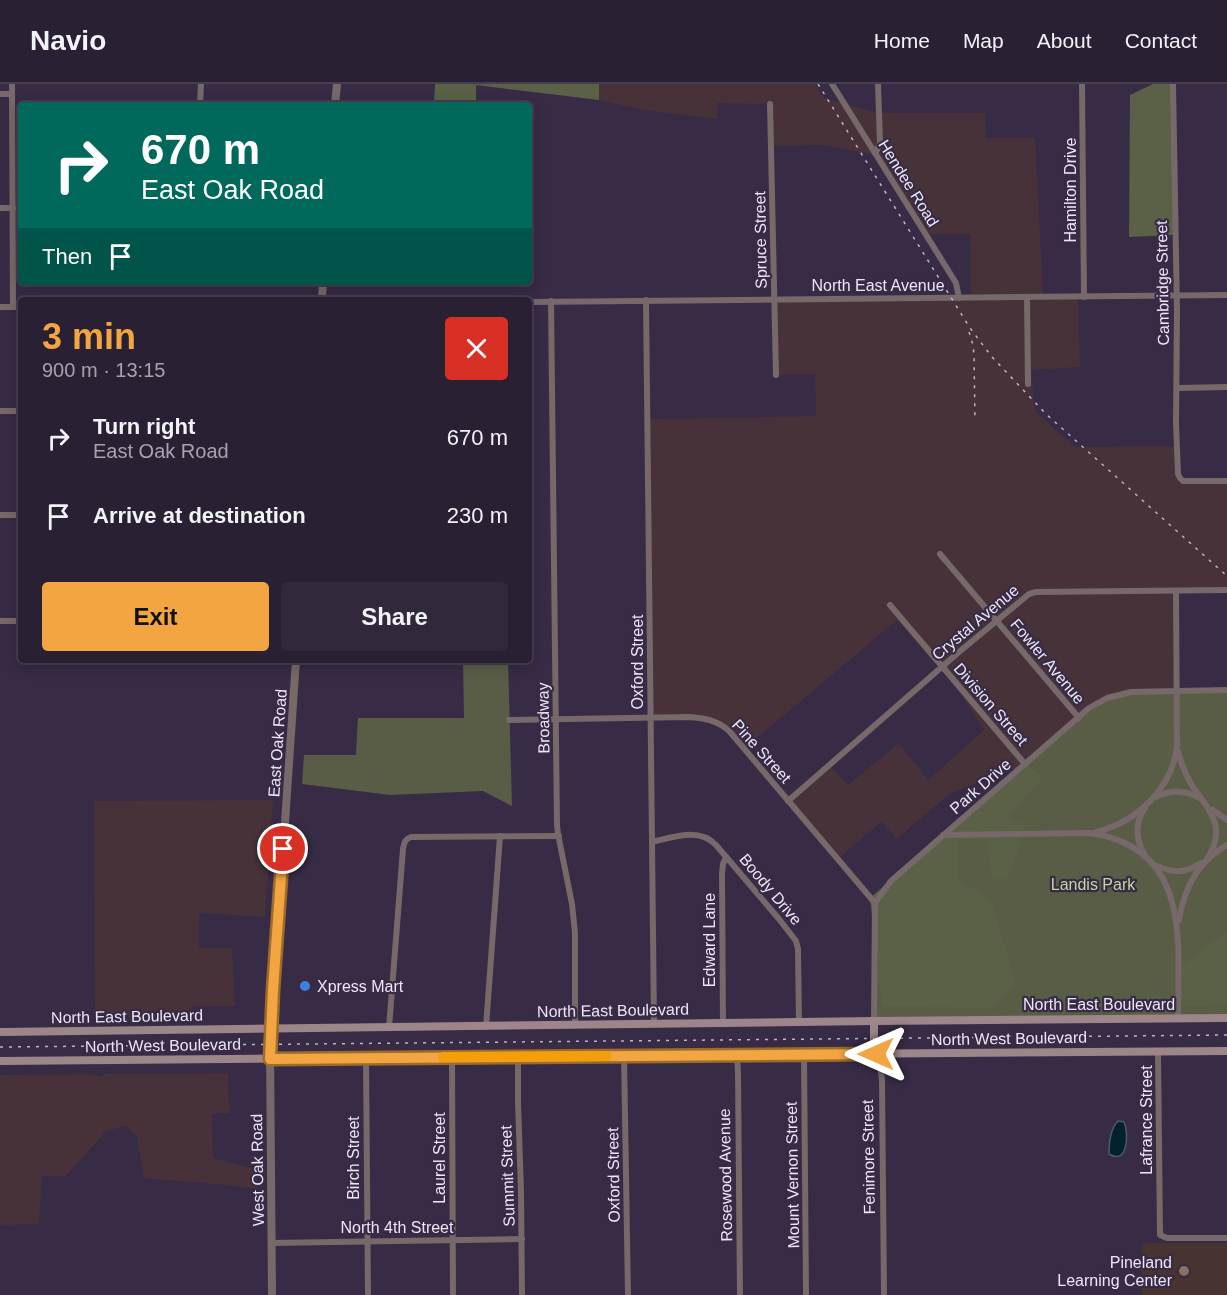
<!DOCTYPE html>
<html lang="en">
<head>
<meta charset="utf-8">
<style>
	body { margin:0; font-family:Arial,sans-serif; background:#31283c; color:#f1f3f6; height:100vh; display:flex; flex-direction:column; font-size:22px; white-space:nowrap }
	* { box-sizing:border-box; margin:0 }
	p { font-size:20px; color:#a5a3ac }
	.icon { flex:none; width:33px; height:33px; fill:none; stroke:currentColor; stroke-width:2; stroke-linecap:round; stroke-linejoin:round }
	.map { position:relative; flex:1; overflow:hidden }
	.sheet { position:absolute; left:18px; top:213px; width:514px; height:366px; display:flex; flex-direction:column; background:#292034; border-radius:6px; box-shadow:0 3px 15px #0003,0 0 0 2px #453e4f }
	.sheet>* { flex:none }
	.guide { position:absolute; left:18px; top:18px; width:514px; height:183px; border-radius:6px; box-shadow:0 3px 15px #0003,0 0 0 2px #453e4f; background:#00695c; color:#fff; overflow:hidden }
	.pin { position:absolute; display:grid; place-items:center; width:51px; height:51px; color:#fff; margin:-26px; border:3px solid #fff; border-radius:50%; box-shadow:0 2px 6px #0007 }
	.me { position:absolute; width:66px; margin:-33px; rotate:270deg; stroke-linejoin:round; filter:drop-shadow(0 0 4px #0008) }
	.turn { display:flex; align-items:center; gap:21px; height:126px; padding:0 24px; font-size:27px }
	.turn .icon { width:78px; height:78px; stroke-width:2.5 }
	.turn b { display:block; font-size:42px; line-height:51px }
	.then { display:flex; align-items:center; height:57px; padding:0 24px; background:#0003; gap:12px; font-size:22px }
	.round { display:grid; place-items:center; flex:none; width:63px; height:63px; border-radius:6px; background:#31283c }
	.head { display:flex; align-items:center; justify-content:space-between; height:102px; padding:0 24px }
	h1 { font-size:36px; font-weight:800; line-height:45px; color:#f2a541 }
	.button { display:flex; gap:12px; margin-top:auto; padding:12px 24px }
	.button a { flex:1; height:69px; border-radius:6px; background:#f2a541; color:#111; font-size:24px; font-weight:800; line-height:69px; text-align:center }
	.button a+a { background:#31283c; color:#f1f3f6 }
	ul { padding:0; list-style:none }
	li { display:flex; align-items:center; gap:18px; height:78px; padding:0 24px }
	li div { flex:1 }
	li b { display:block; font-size:22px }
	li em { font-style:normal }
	header { display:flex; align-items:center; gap:36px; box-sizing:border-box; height:84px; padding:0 30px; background:#292034; border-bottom:2px solid #453e4f }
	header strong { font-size:28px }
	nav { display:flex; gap:33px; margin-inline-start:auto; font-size:21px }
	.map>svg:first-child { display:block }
	.industrial { fill:#463238 }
	.education { fill:#473330 }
	.green { fill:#595d46 }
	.forest { fill:#5b6146 }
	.water { fill:#01222c; stroke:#485c69; stroke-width:1.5 }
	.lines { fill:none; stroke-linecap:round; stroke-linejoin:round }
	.minor { stroke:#776869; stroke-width:6 }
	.tertiary { stroke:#776869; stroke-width:8 }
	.secondary { stroke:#9d8689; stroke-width:8 }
	.rail { stroke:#bfb7ca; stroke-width:1.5; stroke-dasharray:3 6; stroke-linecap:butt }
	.route-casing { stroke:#9d6b2a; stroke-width:15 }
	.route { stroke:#f2a541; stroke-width:10 }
	.slow { stroke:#f59e0b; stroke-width:10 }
	.shop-dot { fill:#3f7fe0; stroke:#372b45; stroke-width:2 }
	.education-dot { fill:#8d6e63; stroke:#372b45; stroke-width:2 }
	.labels { text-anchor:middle; stroke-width:4.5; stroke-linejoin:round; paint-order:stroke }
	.street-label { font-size:16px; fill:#ece5f6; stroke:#372b45 }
	.park-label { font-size:16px; fill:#c9d49e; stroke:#372b45 }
	.poi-label { font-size:16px; fill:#ece5f6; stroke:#372b45; text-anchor:start }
</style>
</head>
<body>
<header>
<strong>Navio</strong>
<nav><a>Home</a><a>Map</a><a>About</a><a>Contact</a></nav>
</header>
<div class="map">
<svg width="1227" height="1211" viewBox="0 0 1227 1211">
	<rect width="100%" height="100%" fill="#372b45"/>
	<!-- industrial -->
	<g class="industrial">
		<path d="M599 0H815L824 14 878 29H985L986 54 1035 53 1043 211H1078L1080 283 1032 286 1033 311 1036 328 1075 363 1177 362 1178 395H1227V506L1176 507 1177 611 1026 680 949 710 897 755 881 738 838 775 789 717 829 681 848 701 899 659 928 696 984 646 956 603 897 536 743 666 715 637 651 635 648 335 816 332 815 290 777 291 775 215 971 212 970 150H924L875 71 823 61 772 62 770 20 717 19V35L644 26 599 16Z"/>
		<path d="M273 716 265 833 199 829V864H232L235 922 191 923V933L95 934 94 717Z"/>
		<path d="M228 989 229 1029H212L213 1074 257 1086V1105L225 1101 144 1094 137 1052 126 1042 106 1047 66 1092H42L39 1140 0 1141V991L91 990 103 993V990Z"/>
	</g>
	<!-- education -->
	<path class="education" d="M1146 1159H1227V1211H1142L1141 1164Z"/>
	<!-- green -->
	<g class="green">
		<path d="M463 576H508L512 722 483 707 390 711 302 700 304 671H356L358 634H464Z"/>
		<path d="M1227 606V934L874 937V838L891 797 1101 617 1124 609Z"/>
	</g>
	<!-- forest -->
	<g class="forest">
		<path d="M435 0H599V16L476 1V21H434Z"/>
		<path d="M1153 0H1173L1174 151 1129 153 1130 11Z"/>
		<path d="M1026 680 1043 693 1008 732 1026 742C1022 753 1014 784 1008 792 1003 798 996 796 991 792L987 756 958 755 957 794 992 817 1016 901 994 924 882 922 870 814Z"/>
		<path d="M1227 848V921L1179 922V883Z"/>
	</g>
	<!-- water -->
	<path class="water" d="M1118 1037 1124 1038C1129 1049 1128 1082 1109 1070 1109 1059 1110 1045 1118 1037Z"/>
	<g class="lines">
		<!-- minor -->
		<g class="minor">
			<path d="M12 0 13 223"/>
			<path d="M832 0 956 199 959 214"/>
			<path d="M1082 0 1084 213"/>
			<path d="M1173 0 1177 227 1176 339 1178 390 1180 394 1183 397H1227"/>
			<path d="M0 10H12"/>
			<path d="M770 20 776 291"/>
			<path d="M200 21 201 0"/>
			<path d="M875 69 877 66 880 59 878 0"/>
			<path d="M0 124H13"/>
			<path d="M1027 214 1028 300"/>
			<path d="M646 216 654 940"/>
			<path d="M551 217 557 741 558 750 572 820 575 849V941"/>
			<path d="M530 218 1227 211"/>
			<path d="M0 223H21"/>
			<path d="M1177 304 1227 303"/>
			<path d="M0 327H21"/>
			<path d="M0 431H21"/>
			<path d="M940 470 1079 634"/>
			<path d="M890 521 1025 680"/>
			<path d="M0 537H21"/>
			<path d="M509 636 688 633C704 634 718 636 730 648L875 819"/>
			<path d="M1178 667C1181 680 1186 692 1193 703 1211 728 1227 744 1207 775"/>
			<path d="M1156 713C1171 705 1185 706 1200 714"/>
			<path d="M788 717 959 568 1029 510 1036 508 1227 506"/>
			<path d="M1213 726 1227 736"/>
			<path d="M1096 748C1137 738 1173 704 1177 661L1176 507"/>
			<path d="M943 751 1090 749C1192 764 1178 858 1178 935"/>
			<path d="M652 758C674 753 699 743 716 761L779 835 796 857 798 865 799 938"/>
			<path d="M1145 771C1135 755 1135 739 1145 724"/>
			<path d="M1154 781C1172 788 1183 791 1201 779"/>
			<path d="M1179 836C1184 805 1198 777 1227 761"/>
			<path d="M874 937 875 819 891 797 1089 624 1107 614 1131 608 1227 606"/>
			<path d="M723 939 722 790 723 780 726 773"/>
			<path d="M486 943 500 752"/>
			<path d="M389 944 403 765C404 759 405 755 411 753L559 752"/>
			<path d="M1158 968 1160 1151 1167 1154H1227"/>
			<path d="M737 970 738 989 740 1211"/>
			<path d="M804 970 806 1211"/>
			<path d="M876 970 880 980 882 996 884 1211"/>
			<path d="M624 971 628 1211"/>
			<path d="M518 972V1018L521 1108 522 1211"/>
			<path d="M452 973 453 1211"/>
			<path d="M366 974 368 1211"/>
			<path d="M271 1159 522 1155"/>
		</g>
		<!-- tertiary -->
		<g class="tertiary">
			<path d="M335 21 337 0"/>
			<path d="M322 216 323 198"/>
			<path d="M272 1211 270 960 296 576"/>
		</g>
		<!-- secondary -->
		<g class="secondary">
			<path d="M874 937V959L876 970"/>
			<path d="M0 948 874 937 1227 934"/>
			<path d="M0 977 690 971 1227 967"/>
		</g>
		<!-- rail -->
		<g class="rail">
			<path d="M818 0 970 244 992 273 1046 330 1227 492"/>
			<path d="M969 248 973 261 974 271 975 337"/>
			<path d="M0 963 1227 951"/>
		</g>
	</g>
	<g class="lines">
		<!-- route casing -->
		<g class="route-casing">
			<path id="route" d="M283 765 273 906 270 975 876 970"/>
		</g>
		<!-- route -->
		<use href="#route" class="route"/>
		<!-- slow -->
		<path class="slow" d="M443 973 607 972"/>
	</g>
	<!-- markers -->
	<circle class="shop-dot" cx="305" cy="902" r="6"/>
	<circle class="education-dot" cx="1184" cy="1187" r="6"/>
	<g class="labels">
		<!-- street labels -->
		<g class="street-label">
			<text transform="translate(909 99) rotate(58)" y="6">Hendee Road</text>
			<text transform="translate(1070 106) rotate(-90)" y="6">Hamilton Drive</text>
			<text transform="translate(760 156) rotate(-91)" y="6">Spruce Street</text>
			<text transform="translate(1162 199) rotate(-91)" y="6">Cambridge Street</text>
			<text x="878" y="207">North East Avenue</text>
			<text transform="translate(975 538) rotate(-40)" y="6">Crystal Avenue</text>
			<text transform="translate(1048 577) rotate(50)" y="6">Fowler Avenue</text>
			<text transform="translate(637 578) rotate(-90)" y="6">Oxford Street</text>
			<text transform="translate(991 620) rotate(49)" y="6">Division Street</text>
			<text transform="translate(543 634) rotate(-91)" y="6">Broadway</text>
			<text transform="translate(277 659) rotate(-86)" y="6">East Oak Road</text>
			<text transform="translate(762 667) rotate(48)" y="6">Pine Street</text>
			<text transform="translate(980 702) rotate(-41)" y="6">Park Drive</text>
			<text transform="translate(771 805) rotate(50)" y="6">Boody Drive</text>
			<text transform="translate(709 856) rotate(-90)" y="6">Edward Lane</text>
			<text x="1099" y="926">North East Boulevard</text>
			<text transform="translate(613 926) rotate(-1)" y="6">North East Boulevard</text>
			<text transform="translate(127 932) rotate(-1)" y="6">North East Boulevard</text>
			<text transform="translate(1009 954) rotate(-1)" y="6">North West Boulevard</text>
			<text transform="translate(163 961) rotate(-1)" y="6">North West Boulevard</text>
			<text transform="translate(1146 1036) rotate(-90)" y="6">Lafrance Street</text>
			<text transform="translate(868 1073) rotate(-91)" y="6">Fenimore Street</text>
			<text transform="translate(353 1074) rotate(-90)" y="6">Birch Street</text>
			<text transform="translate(439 1074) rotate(-90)" y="6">Laurel Street</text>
			<text transform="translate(257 1086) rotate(-91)" y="6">West Oak Road</text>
			<text transform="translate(613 1091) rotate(-91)" y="6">Oxford Street</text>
			<text transform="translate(725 1091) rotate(-91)" y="6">Rosewood Avenue</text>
			<text transform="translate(792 1091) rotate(-91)" y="6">Mount Vernon Street</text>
			<text transform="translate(507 1092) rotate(-92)" y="6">Summit Street</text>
			<text x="397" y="1149">North 4th Street</text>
		</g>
		<!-- park labels -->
		<g class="park-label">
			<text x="1093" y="806">Landis Park</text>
		</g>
		<!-- poi labels -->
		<g class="poi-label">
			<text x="317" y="908">Xpress Mart</text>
			<text x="1172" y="1184" text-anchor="end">Pineland<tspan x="1172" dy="18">Learning Center</tspan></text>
		</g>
	</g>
</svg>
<div class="pin" style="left:283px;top:765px;background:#d93025"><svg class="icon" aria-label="arrive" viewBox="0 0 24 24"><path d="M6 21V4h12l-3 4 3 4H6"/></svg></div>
<svg class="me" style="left:876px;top:970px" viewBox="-20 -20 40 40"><path d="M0-17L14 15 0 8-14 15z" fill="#f2a541" stroke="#fff" stroke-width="4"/></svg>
<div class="guide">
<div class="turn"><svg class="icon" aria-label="right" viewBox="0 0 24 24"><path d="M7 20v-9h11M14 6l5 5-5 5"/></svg><div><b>670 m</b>East Oak Road</div></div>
<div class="then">Then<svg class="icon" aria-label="arrive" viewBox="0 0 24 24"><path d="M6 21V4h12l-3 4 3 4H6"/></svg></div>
</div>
<section class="sheet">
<div class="head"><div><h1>3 min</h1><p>900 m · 13:15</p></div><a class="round" style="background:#d93025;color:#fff"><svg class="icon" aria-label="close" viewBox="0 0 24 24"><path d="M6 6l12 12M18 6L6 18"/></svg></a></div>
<ul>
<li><svg class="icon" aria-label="right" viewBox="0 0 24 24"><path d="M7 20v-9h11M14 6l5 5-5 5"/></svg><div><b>Turn right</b><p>East Oak Road</p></div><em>670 m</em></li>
<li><svg class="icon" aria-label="arrive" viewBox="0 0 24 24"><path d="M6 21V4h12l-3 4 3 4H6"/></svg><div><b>Arrive at destination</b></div><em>230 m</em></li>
</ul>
<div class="button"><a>Exit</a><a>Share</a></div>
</section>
</div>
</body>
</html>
